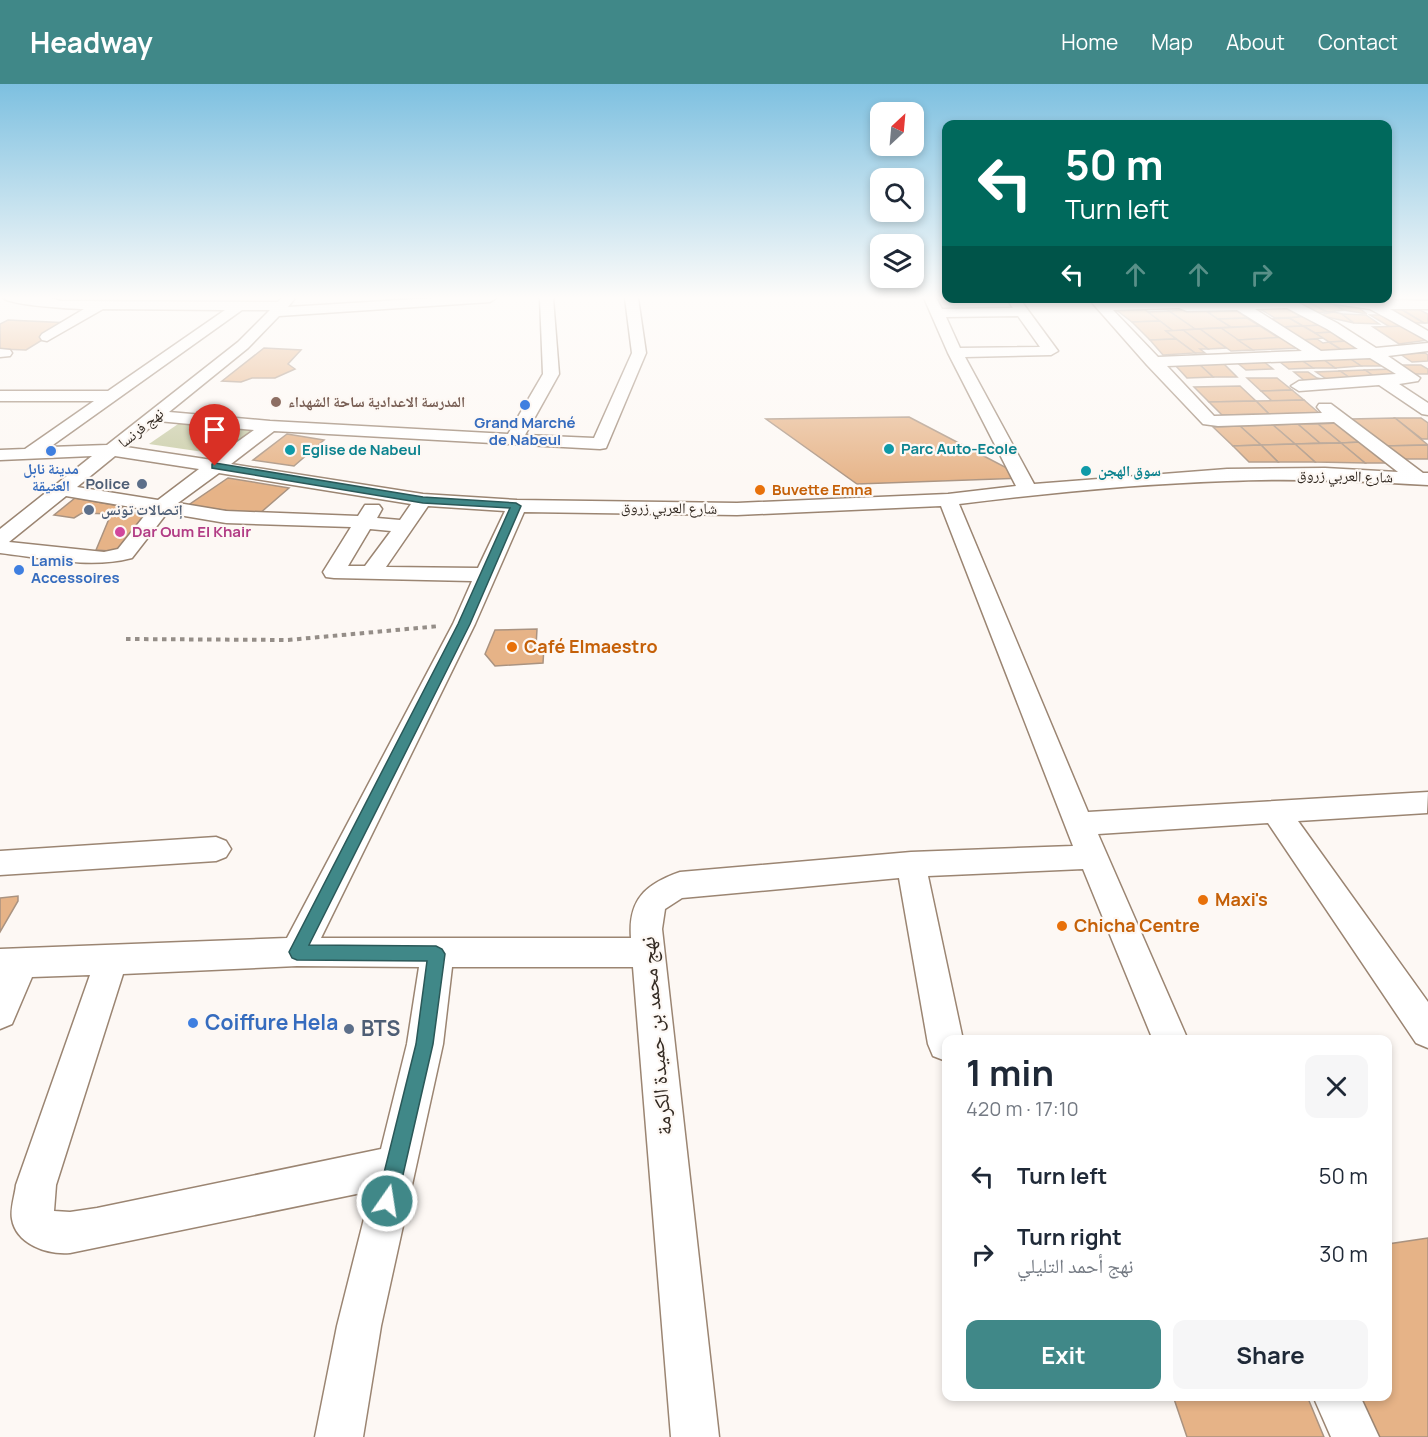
<!DOCTYPE html>
<html lang="en">
<head>
<meta charset="utf-8">
<style>
	body { margin:0; font-family:Manrope,"Noto Naskh Arabic",sans-serif; background:#f6f6f7; color:#1f2937; height:100vh; display:flex; flex-direction:column; font-size:22px; white-space:nowrap }
	* { box-sizing:border-box; margin:0 }
	p { font-size:20px; color:#747a83 }
	.icon { flex:none; width:33px; height:33px; fill:none; stroke:currentColor; stroke-width:2; stroke-linecap:round; stroke-linejoin:round }
	.map { position:relative; flex:1; overflow:hidden }
	.side { position:absolute; left:942px; top:951px; width:450px; height:366px; display:flex; flex-direction:column; background:#fff; border-radius:12px; box-shadow:0 3px 9px #0003 }
	.side>* { flex:none }
	.banner { position:absolute; left:942px; top:36px; width:450px; height:183px; border-radius:12px; box-shadow:0 3px 9px #0003; background:#00695c; color:#fff; overflow:hidden }
	.needle { width:39px; rotate:26deg }
	.tools { position:absolute; left:870px; top:18px; display:grid; gap:12px }
	.tools a { display:grid; place-items:center; width:54px; height:54px; border-radius:12px; background:#fff; box-shadow:0 3px 9px #0003; font-size:30px }
	.pin { position:absolute; display:grid; place-items:center; width:51px; height:51px; color:#fff; margin:-62px -26px; border-radius:50% 50% 50% 0; rotate:-45deg; box-shadow:0 0 6px #0007 }
	.pin .icon { rotate:45deg }
	.me { position:absolute; width:66px; margin:-33px; rotate:13deg; stroke-linejoin:round; filter:drop-shadow(0 0 4px #0008) }
	.turn { display:flex; align-items:center; gap:21px; height:126px; padding:0 24px; font-size:27px }
	.turn .icon { width:78px; height:78px; stroke-width:2.5 }
	.turn b { display:block; font-size:42px; line-height:51px }
	.lanes { display:flex; align-items:center; height:57px; padding:0 24px; background:#0003; justify-content:center; gap:30px; direction:ltr }
	.lanes .off { opacity:.35 }
	.round { display:grid; place-items:center; flex:none; width:63px; height:63px; border-radius:12px; background:#f6f6f7 }
	.headline { display:flex; align-items:center; justify-content:space-between; height:102px; padding:0 24px }
	h1 { font-size:36px; font-weight:700; line-height:45px }
	.button { display:flex; gap:12px; margin-top:auto; padding:12px 24px }
	.button a { flex:1; height:69px; border-radius:12px; background:#408888; color:#fff; font-size:24px; font-weight:700; line-height:69px; text-align:center }
	.button a+a { background:#f6f6f7; color:#1f2937 }
	ul { padding:0; list-style:none }
	li { display:flex; align-items:center; gap:18px; height:78px; padding:0 24px }
	li div { flex:1 }
	li b { display:block; font-size:22px }
	li em { font-style:normal }
	header { display:flex; align-items:center; gap:36px; box-sizing:border-box; height:84px; padding:0 30px; background:#408888; color:#fff }
	header strong { font-size:28px }
	nav { display:flex; gap:33px; margin-inline-start:auto; font-size:21px }
	.map>svg:first-child { display:block }
	.green { fill:#c9cca6 }
	.building { fill:#e6b387; stroke:#aa9380; stroke-width:1.5 }
	.lines { fill:none; stroke-linecap:round; stroke-linejoin:round }
	.minor-casing { stroke:#9b8572; stroke-width:3 }
	.path { stroke:#958e88; stroke-width:4; stroke-dasharray:4.5 4.5; stroke-linecap:butt }
	.minor { fill:#fff; fill-rule:evenodd }
	.route { fill:#408888; stroke:#2a5858; stroke-width:1.5 }
	.education-dot { fill:#8d6e63; stroke:#fdf8f4; stroke-width:2 }
	.shop-dot { fill:#3f7fe0; stroke:#fdf8f4; stroke-width:2 }
	.culture-dot { fill:#0f9aa8; stroke:#fdf8f4; stroke-width:2 }
	.service-dot { fill:#5c6f8a; stroke:#fdf8f4; stroke-width:2 }
	.food-dot { fill:#e8710a; stroke:#fdf8f4; stroke-width:2 }
	.hotel-dot { fill:#d1479c; stroke:#fdf8f4; stroke-width:2 }
	.labels { text-anchor:middle; stroke-width:4.5; stroke-linejoin:round; paint-order:stroke }
	.far-education-label { font-size:15px; font-weight:bold; fill:#785e54; stroke:#fdf8f4; text-anchor:start }
	.far-shop-label { font-size:15px; font-weight:bold; fill:#366cbe; stroke:#fdf8f4 }
	.far-street-label { font-size:15px; fill:#332a22; stroke:#fdf8f4 }
	.far-culture-label { font-size:15px; font-weight:bold; fill:#0d838f; stroke:#fdf8f4; text-anchor:start }
	.far-service-label { font-size:15px; font-weight:bold; fill:#4e5e75; stroke:#fdf8f4; text-anchor:end }
	.far-food-label { font-size:15px; font-weight:bold; fill:#c56008; stroke:#fdf8f4; text-anchor:start }
	.far-hotel-label { font-size:15px; font-weight:bold; fill:#b23c85; stroke:#fdf8f4; text-anchor:start }
	.food-label { font-size:18px; font-weight:bold; fill:#c56008; stroke:#fdf8f4; text-anchor:start }
	.near-shop-label { font-size:21px; font-weight:bold; fill:#366cbe; stroke:#fdf8f4; text-anchor:start }
	.near-service-label { font-size:21px; font-weight:bold; fill:#4e5e75; stroke:#fdf8f4; text-anchor:start }
	.near-street-label { font-size:21px; fill:#332a22; stroke:#fdf8f4 }
</style>
</head>
<body>
<header>
<strong>Headway</strong>
<nav><a>Home</a><a>Map</a><a>About</a><a>Contact</a></nav>
</header>
<div class="map">
<svg width="1428" height="1353" viewBox="0 0 1428 1353">
	<rect width="100%" height="100%" fill="#fdf8f4"/>
	<!-- green -->
	<path class="green" d="M181 338 255 346 224 371 149 360Z"/>
	<!-- building -->
	<g class="building">
		<path d="M1178 214H1214L1222 220 1187 221Z"/>
		<path d="M1319 217 1331 219 1344 226 1327 228 1308 218Z"/>
		<path d="M1308 218 1327 228 1312 229 1293 219Z"/>
		<path d="M1331 219 1356 222 1367 230 1344 226Z"/>
		<path d="M1285 223 1301 233 1275 234 1258 224Z"/>
		<path d="M1143 224 1160 237 1132 238 1115 225Z"/>
		<path d="M1399 224H1416L1428 230V239H1424Z"/>
		<path d="M1399 224 1424 239H1411L1386 225Z"/>
		<path d="M1203 225 1231 243 1195 245 1169 227Z"/>
		<path d="M1236 226 1247 234 1218 235 1208 228Z"/>
		<path d="M1169 227 1195 245 1173 247 1148 228Z"/>
		<path d="M1334 228 1342 230 1354 239 1318 231Z"/>
		<path d="M1342 230 1366 231 1379 240 1354 239Z"/>
		<path d="M1370 231H1386L1406 242 1390 243Z"/>
		<path d="M1308 232 1323 241 1303 242 1289 234Z"/>
		<path d="M1247 234 1260 242 1231 243 1218 235Z"/>
		<path d="M1289 234 1303 242 1281 243 1268 235Z"/>
		<path d="M8 236 70 239 48 256H42L26 266 0 265V240Z"/>
		<path d="M1160 237 1173 247H1166L1176 255 1150 256 1132 238Z"/>
		<path d="M1323 241 1335 248 1315 249 1303 242Z"/>
		<path d="M1260 242 1279 254 1238 256 1221 244Z"/>
		<path d="M1303 242 1315 249 1324 254 1302 256 1281 243Z"/>
		<path d="M1406 242 1428 256 1399 260 1373 243Z"/>
		<path d="M1221 244 1253 266 1231 267 1200 245Z"/>
		<path d="M1200 245 1226 264 1208 265 1183 246Z"/>
		<path d="M1183 246 1208 265H1200L1205 269H1195L1166 247Z"/>
		<path d="M1335 248 1349 257 1329 258 1315 249Z"/>
		<path d="M1284 253 1300 264 1253 266 1238 256Z"/>
		<path d="M1176 255 1195 269 1163 271 1150 256Z"/>
		<path d="M1317 255 1323 259 1329 258 1342 266 1319 267 1302 256Z"/>
		<path d="M1349 257 1362 265 1342 266 1329 258Z"/>
		<path d="M264 264 301 266 288 280 295 285 275 294H252L241 298 222 297Z"/>
		<path d="M1425 269 1428 271V277L1412 278 1400 270Z"/>
		<path d="M1372 271 1388 282H1361L1346 272Z"/>
		<path d="M1346 272 1361 282 1335 284 1320 273Z"/>
		<path d="M1320 273 1335 284H1313L1298 274Z"/>
		<path d="M1298 274 1313 284 1289 285 1276 275Z"/>
		<path d="M1262 276 1273 285 1246 286 1235 277Z"/>
		<path d="M1224 280 1237 293H1213L1200 281Z"/>
		<path d="M1175 281H1200L1213 293 1187 294Z"/>
		<path d="M1398 281H1421L1428 285V290H1412Z"/>
		<path d="M1393 285 1406 293 1378 295 1365 286Z"/>
		<path d="M1365 286 1378 295 1353 296 1340 287Z"/>
		<path d="M1340 287 1353 296H1328L1316 288Z"/>
		<path d="M1294 288H1308L1317 294 1328 296 1305 297Z"/>
		<path d="M1247 294H1277L1292 306 1261 307Z"/>
		<path d="M1240 302 1256 317 1209 318 1194 303Z"/>
		<path d="M1292 306 1304 316 1272 317 1261 307Z"/>
		<path d="M1304 316 1319 329 1269 330 1256 317Z"/>
		<path d="M1256 317 1269 330 1222 331 1209 318Z"/>
		<path d="M909 333 1026 394 857 400 766 335Z"/>
		<path d="M1395 334H1421L1428 339V355H1422Z"/>
		<path d="M1395 334 1428 361 1384 362 1351 335Z"/>
		<path d="M1338 339 1361 358 1341 359 1318 340Z"/>
		<path d="M1298 340 1320 359 1295 360 1273 341Z"/>
		<path d="M1298 340H1318L1341 359H1320Z"/>
		<path d="M1273 341 1295 360 1261 361 1240 342Z"/>
		<path d="M1240 342 1261 361 1233 362 1213 343Z"/>
		<path d="M287 350 324 356 294 382 253 376Z"/>
		<path d="M1361 358 1386 379H1365L1341 359Z"/>
		<path d="M1341 359 1365 379 1315 378 1295 360Z"/>
		<path d="M1295 360 1315 378H1278L1261 361Z"/>
		<path d="M1261 361 1278 378H1249L1233 362Z"/>
		<path d="M1428 361V375H1400L1384 362Z"/>
		<path d="M228 394 289 404 259 430 187 422Z"/>
		<path d="M75 414 125 423 111 430 82 429 74 434 54 431Z"/>
		<path d="M148 428 125 468 96 466 111 430Z"/>
		<path d="M537 545 536 563H544L543 579 495 582 485 570 495 546Z"/>
		<path d="M18 812V817L0 848V814Z"/>
		<path d="M1428 1154V1353H1372L1352 1312H1388V1160Z"/>
		<path d="M1173 1312H1307L1324 1353H1187Z"/>
	</g>
	<g class="lines">
		<!-- minor casing -->
		<g class="minor-casing">
			<g id="minor">
				<path d="M3 214H52L60 217 278 218 282 214H295L288 223 433 214H496L490 218 279 232 248 264 169 328 270 337 508 350 543 290 540 214H553L559 290 525 351 594 354 632 269 625 214H638L646 269 606 364 600 365 274 347 231 380 423 410 517 416 737 419 948 410 1016 402 948 269 924 214H936L942 225 1013 224 1006 214H1019L1058 267 1051 271 965 273 1034 400 1227 385 1325 384 1398 388 1334 338 1218 342 1203 340 1147 281 1088 214H1102L1105 218 1182 214 1190 219 1289 214 1337 239 1376 264 1428 259V267L1388 272 1420 294 1418 297 1399 300 1428 319V331L1422 330 1379 301 1299 307 1291 302 1299 297 1396 290 1370 274 1167 282 1214 332 1322 329 1317 323 1319 320H1331L1423 389H1428V401C1361 397 1294 394 1227 397 1138 400 1048 409 959 420L1088 728 1428 708 1427 729 1298 737 1428 918V964L1416 959 1268 739 1098 750 1188 956H1153L1083 785 928 792 963 956H946V977L933 972 928 960 899 794 682 814 665 825 662 845 719 1353H671L633 883H452L443 960 381 1242 363 1353H315L337 1242 371 1107 70 1169C47 1171 16 1160 12 1135 10 1125 15 1111 16 1101L90 891 32 893 12 940 0 945V865L287 854 453 540 472 497 334 494 326 493 323 488 351 443 226 439 167 429 132 474C90 485 43 474 0 469V445L92 372 0 376V366L25 365 94 317H0V307H108L225 226 103 225 47 257 42 256 40 253 42 250 84 225C71 225 10 221 3 214ZM1179 224 1187 227 1237 226 1302 267 1158 273 1113 226ZM1287 224 1327 245 1358 265 1321 267 1255 225ZM242 226H270L238 258 107 361 50 363ZM1018 232 1040 263 960 264 946 233ZM158 337 254 346 212 376 126 363ZM115 372 199 385 158 416 77 403ZM219 389 411 420 400 436 377 434 382 425 379 421H365L358 432 226 427 178 419ZM66 412 149 426 118 465 104 468 9 458ZM428 422 505 427 478 484 386 483ZM941 422 1073 762 911 768 680 788C646 800 628 815 631 854H321L475 540 524 428 737 431ZM370 445 391 447 365 482H348ZM297 882 419 883 407 960 381 1065 97 1124 70 1128 54 1127 56 1101 123 890Z"/>
				<path d="M1316 214 1428 217V225H1390L1428 247V257L1370 225 1322 218Z"/>
				<path d="M0 265 10 266 12 269 10 272 0 273Z"/>
				<path d="M216 753 226 757 231 765 226 773 216 777 0 791V767Z"/>
				<path d="M1313 1312H1360L1379 1353H1331Z"/>
			</g>
		</g>
		<!-- path -->
		<path class="path" d="M126 555 288 556 440 542"/>
		<!-- minor -->
		<use href="#minor" class="minor"/>
	</g>
	<!-- sky -->
	<linearGradient id="sky" x2="0" y2="1"><stop stop-color="#7dc0e0"/><stop offset="0.53" stop-color="#fefcfa"/><stop offset="1" stop-color="#fefcfa" stop-opacity="0"/></linearGradient>
	<rect width="1428" height="403" fill="url(#sky)"/>
	<!-- route -->
	<path class="route" d="M215 379 423 413 516 419 521 422 470 540 309 861 436 862 442 865 445 870 433 960 397 1117 394 1124 387 1127 380 1124 377 1117 416 960 427 877 297 876 292 874 289 868 458 540 510 424 423 419 212 384V380Z"/>
	<!-- markers -->
	<circle class="education-dot" cx="276" cy="318" r="6"/>
	<g class="shop-dot">
		<circle cx="525" cy="321" r="6"/>
		<circle cx="51" cy="367" r="6"/>
		<circle cx="19" cy="486" r="6"/>
		<circle cx="193" cy="939" r="6"/>
	</g>
	<g class="culture-dot">
		<circle cx="889" cy="365" r="6"/>
		<circle cx="290" cy="366" r="6"/>
		<circle cx="1086" cy="387" r="6"/>
	</g>
	<g class="service-dot">
		<circle cx="142" cy="400" r="6"/>
		<circle cx="89" cy="426" r="6"/>
		<circle cx="349" cy="945" r="6"/>
	</g>
	<g class="food-dot">
		<circle cx="760" cy="406" r="6"/>
		<circle cx="512" cy="563" r="6"/>
		<circle cx="1203" cy="816" r="6"/>
		<circle cx="1062" cy="842" r="6"/>
	</g>
	<circle class="hotel-dot" cx="120" cy="448" r="6"/>
	<g class="labels">
		<!-- far-education labels -->
		<g class="far-education-label">
			<text x="288" y="323">المدرسة الاعدادية ساحة الشهداء</text>
		</g>
		<!-- far-shop labels -->
		<g class="far-shop-label">
			<text x="525" y="344">Grand Marché<tspan x="525" dy="17">de Nabeul</tspan></text>
			<text x="51" y="390">مدينة نابل<tspan x="51" dy="17">العتيقة</tspan></text>
			<text x="31" y="482" text-anchor="start">Lamis<tspan x="31" dy="17">Accessoires</tspan></text>
		</g>
		<!-- far-street labels -->
		<g class="far-street-label">
			<text transform="translate(141 344) rotate(-39)" y="5">نهج فرنسا</text>
			<text transform="translate(1345 392) rotate(2)" y="5">شارع العربي زروق</text>
			<text transform="translate(669 424) rotate(1)" y="5">شارع العربي زروق</text>
		</g>
		<!-- far-culture labels -->
		<g class="far-culture-label">
			<text x="901" y="370">Parc Auto-Ecole</text>
			<text x="302" y="371">Eglise de Nabeul</text>
			<text x="1098" y="392">سوق الهجن</text>
		</g>
		<!-- far-service labels -->
		<g class="far-service-label">
			<text x="130" y="405">Police</text>
			<text x="101" y="431" text-anchor="start">إتصالات تونس</text>
		</g>
		<!-- far-food labels -->
		<g class="far-food-label">
			<text x="772" y="411">Buvette Emna</text>
		</g>
		<!-- far-hotel labels -->
		<g class="far-hotel-label">
			<text x="132" y="453">Dar Oum El Khair</text>
		</g>
		<!-- food labels -->
		<g class="food-label">
			<text x="524" y="569">Café Elmaestro</text>
			<text x="1215" y="822">Maxi's</text>
			<text x="1074" y="848">Chicha Centre</text>
		</g>
		<!-- near-shop labels -->
		<g class="near-shop-label">
			<text x="205" y="946">Coiffure Hela</text>
		</g>
		<!-- near-service labels -->
		<g class="near-service-label">
			<text x="361" y="952">BTS</text>
		</g>
		<!-- near-street labels -->
		<g class="near-street-label">
			<text transform="translate(656 952) rotate(-95)" y="7">نهج محمد بن حميدة الكرمة</text>
		</g>
	</g>
</svg>
<div class="tools">
<a><svg class="needle" viewBox="-14 -14 28 28"><path d="M0-13l5 13h-10z" fill="#e53935"/><path d="M0 13l5-13h-10z" fill="#747a83"/></svg></a>
<a><svg class="icon" aria-label="search" viewBox="0 0 24 24"><circle cx="10" cy="10" r="6"/><path d="M15 15l6 6"/></svg></a>
<a><svg class="icon" aria-label="layers" viewBox="0 0 24 24"><path d="M12 4l9 5-9 5-9-5zM3 14l9 5 9-5"/></svg></a>
</div>
<div class="pin" style="left:215px;top:382px;background:#d93025"><svg class="icon" aria-label="arrive" viewBox="0 0 24 24"><path d="M6 21V4h12l-3 4 3 4H6"/></svg></div>
<svg class="me" style="left:387px;top:1117px" viewBox="-20 -20 40 40"><circle r="17" fill="#408888" stroke="#fff" stroke-width="3"/><path d="M0-11L8 9 0 5-8 9z" fill="#fff"/></svg>
<div class="banner">
<div class="turn"><svg class="icon" aria-label="left" viewBox="0 0 24 24"><path d="M17 20v-9H6M10 6l-5 5 5 5"/></svg><div><b>50 m</b>Turn left</div></div>
<div class="lanes"><svg class="icon" aria-label="left" viewBox="0 0 24 24"><path d="M17 20v-9H6M10 6l-5 5 5 5"/></svg><svg class="icon off" aria-label="ahead" viewBox="0 0 24 24"><path d="M12 20V5M6 11l6-6 6 6"/></svg><svg class="icon off" aria-label="ahead" viewBox="0 0 24 24"><path d="M12 20V5M6 11l6-6 6 6"/></svg><svg class="icon off" aria-label="right" viewBox="0 0 24 24"><path d="M7 20v-9h11M14 6l5 5-5 5"/></svg></div>
</div>
<section class="side">
<div class="headline"><div><h1>1 min</h1><p>420 m · 17:10</p></div><a class="round"><svg class="icon" aria-label="close" viewBox="0 0 24 24"><path d="M6 6l12 12M18 6L6 18"/></svg></a></div>
<ul>
<li><svg class="icon" aria-label="left" viewBox="0 0 24 24"><path d="M17 20v-9H6M10 6l-5 5 5 5"/></svg><div><b>Turn left</b></div><em>50 m</em></li>
<li><svg class="icon" aria-label="right" viewBox="0 0 24 24"><path d="M7 20v-9h11M14 6l5 5-5 5"/></svg><div><b>Turn right</b><p>نهج أحمد التليلي</p></div><em>30 m</em></li>
</ul>
<div class="button"><a>Exit</a><a>Share</a></div>
</section>
</div>
</body>
</html>
